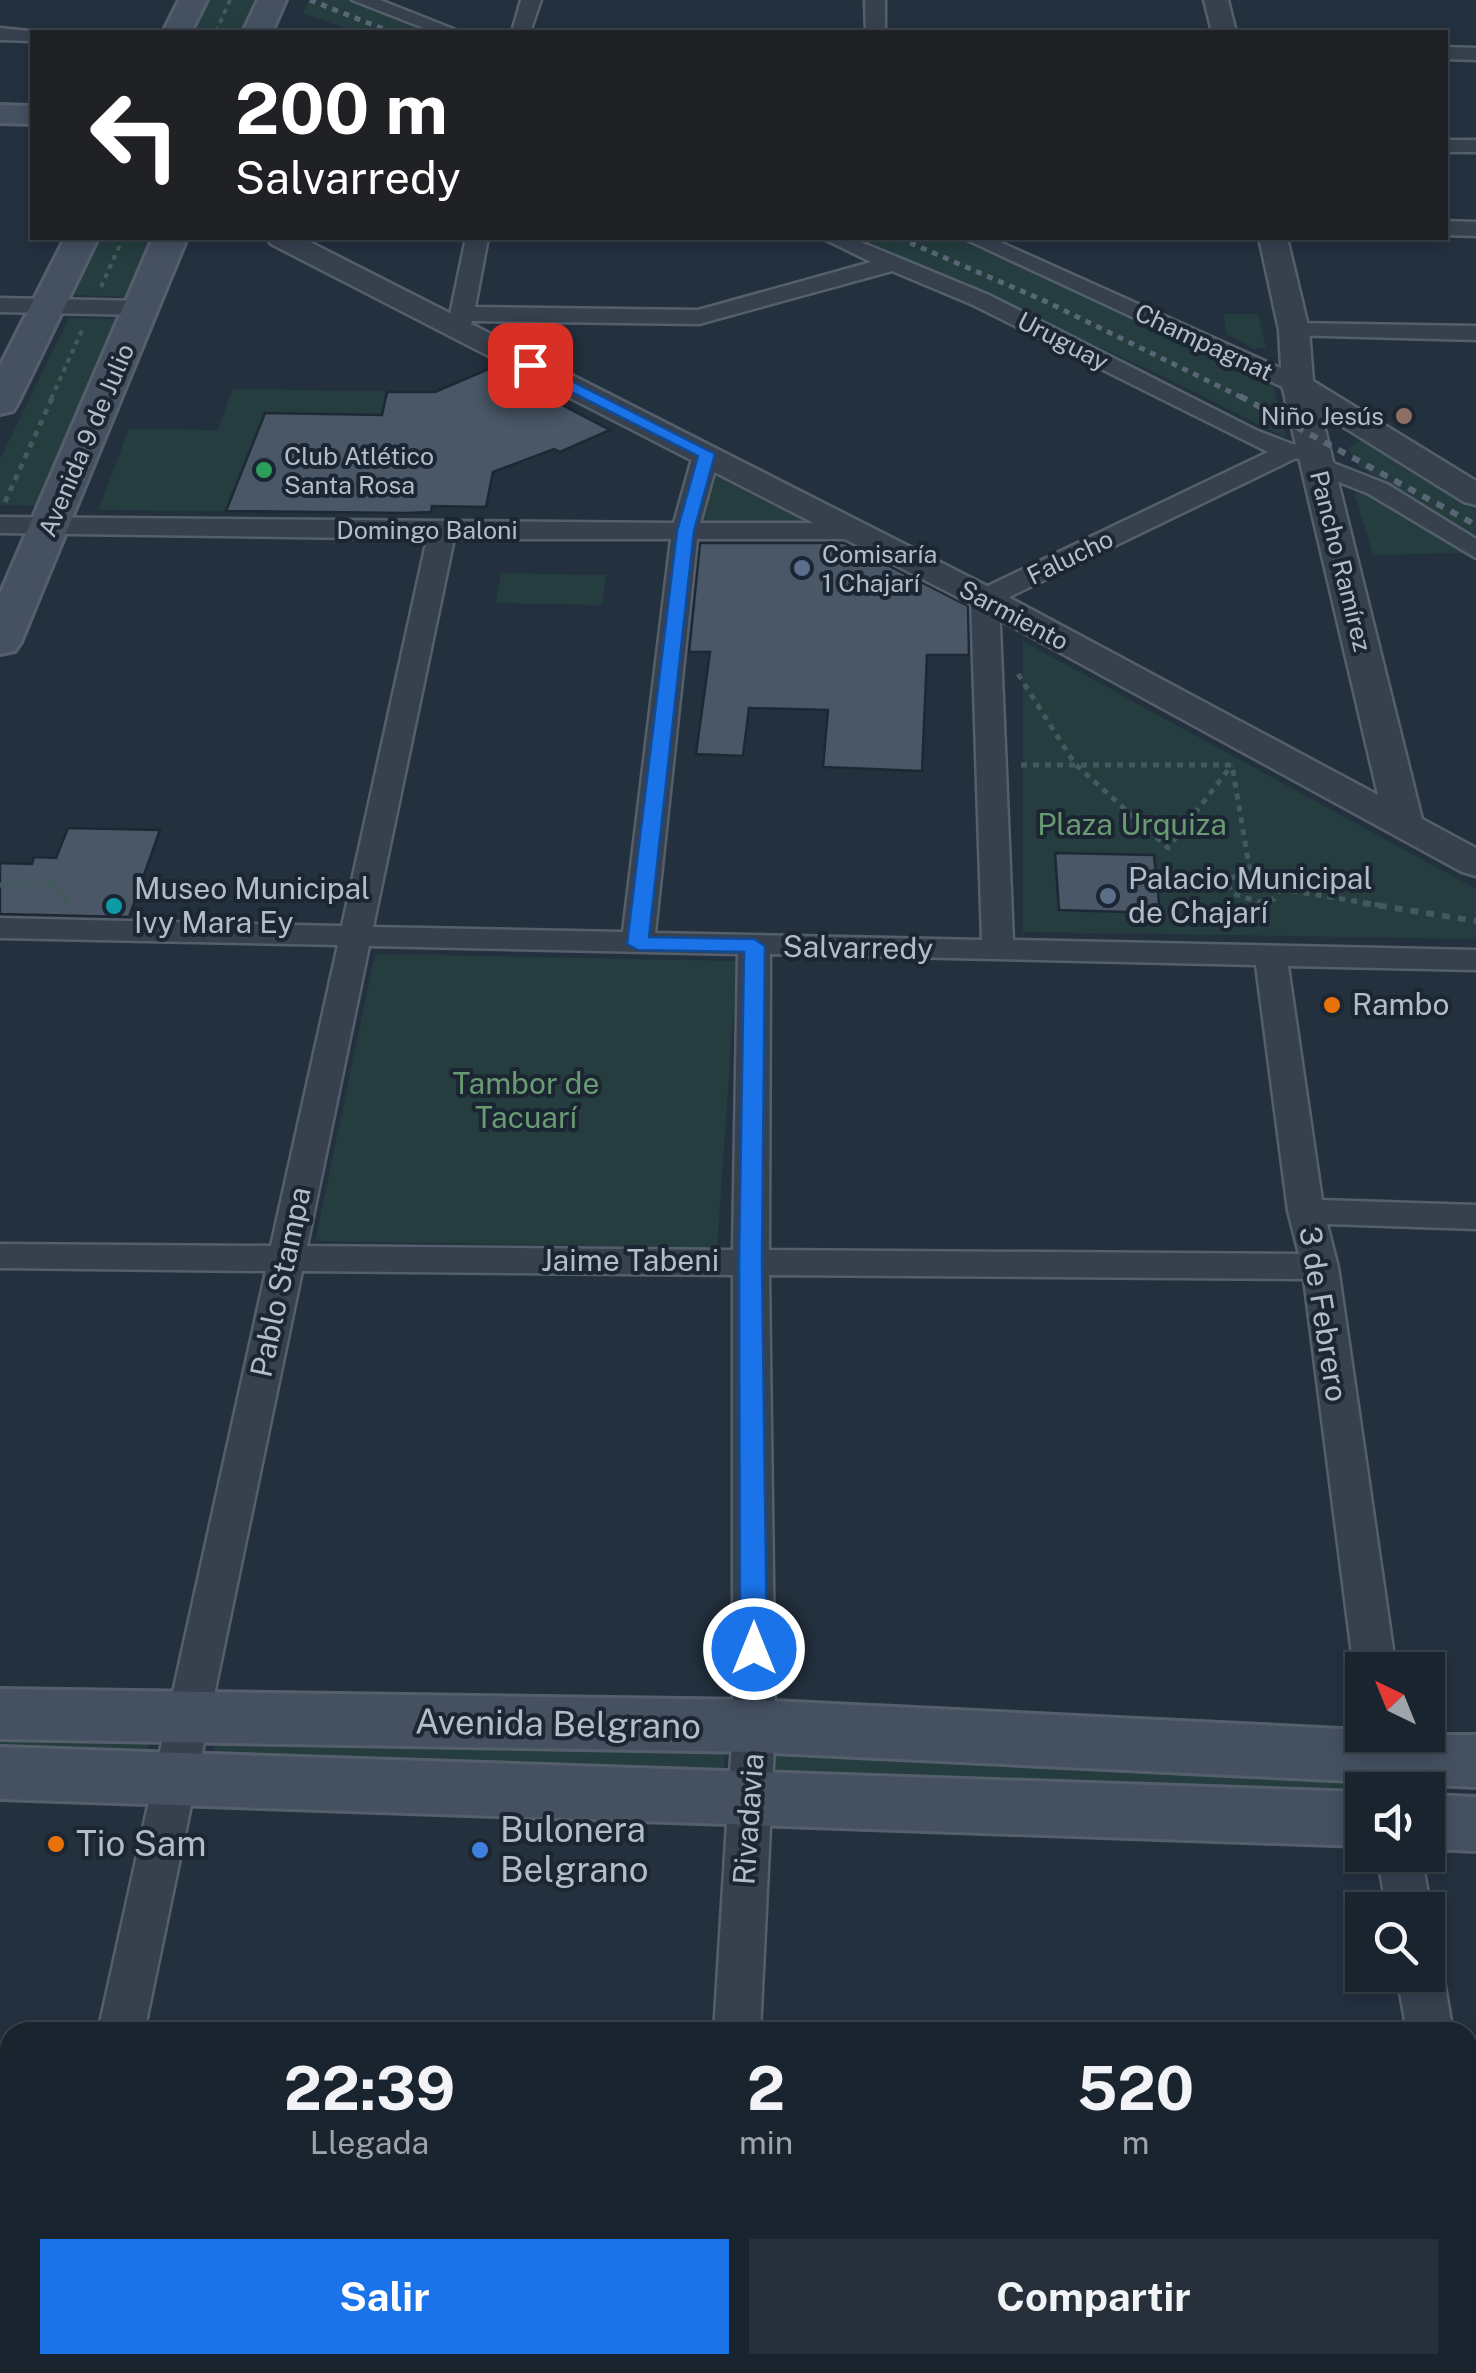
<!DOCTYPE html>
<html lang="es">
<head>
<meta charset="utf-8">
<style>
	body { margin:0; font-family:"Public Sans",sans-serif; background:#27303a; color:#f1f3f6; height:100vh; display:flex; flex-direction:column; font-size:38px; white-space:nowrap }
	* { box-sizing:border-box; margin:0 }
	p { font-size:32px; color:#9fa4aa }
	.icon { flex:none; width:55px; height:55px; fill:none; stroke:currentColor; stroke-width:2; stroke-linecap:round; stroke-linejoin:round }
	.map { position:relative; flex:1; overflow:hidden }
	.details { position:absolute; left:0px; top:2022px; width:1478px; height:352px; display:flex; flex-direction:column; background:#1a242e; border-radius:30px 30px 0 0; box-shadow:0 5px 15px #0003,0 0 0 2px #38414a }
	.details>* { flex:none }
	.guide { position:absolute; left:30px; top:30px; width:1418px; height:210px; border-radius:0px; box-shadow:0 5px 15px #0003,0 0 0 2px #38414a; background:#202124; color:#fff; overflow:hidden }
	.needle { width:65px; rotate:317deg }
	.buttons { position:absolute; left:1345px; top:1652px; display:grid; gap:20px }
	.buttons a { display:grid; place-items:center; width:100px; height:100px; border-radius:0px; background:#1a242e; box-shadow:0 5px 15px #0003,0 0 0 2px #38414a; font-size:50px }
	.pin { position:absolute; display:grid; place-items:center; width:85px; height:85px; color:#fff; margin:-42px; border-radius:20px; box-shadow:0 5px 15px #0006 }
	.me { position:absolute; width:110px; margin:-55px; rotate:0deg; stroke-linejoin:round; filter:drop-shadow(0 0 8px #0008) }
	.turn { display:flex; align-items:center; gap:35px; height:210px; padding:0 40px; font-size:45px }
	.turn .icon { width:130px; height:130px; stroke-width:2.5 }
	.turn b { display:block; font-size:70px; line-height:85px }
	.eta { display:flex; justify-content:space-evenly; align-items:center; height:170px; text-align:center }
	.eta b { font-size:60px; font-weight:700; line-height:70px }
	.cta { display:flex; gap:20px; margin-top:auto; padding:20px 40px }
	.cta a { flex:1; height:115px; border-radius:0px; background:#1a73e8; color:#fff; font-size:40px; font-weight:700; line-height:115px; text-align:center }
	.cta a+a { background:#27303a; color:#f1f3f6 }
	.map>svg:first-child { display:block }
	.green { fill:#253d3f }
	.building { fill:#495767; stroke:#1e2835; stroke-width:2.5 }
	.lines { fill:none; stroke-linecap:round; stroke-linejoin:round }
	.minor-casing { stroke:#555f6c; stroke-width:5 }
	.tertiary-casing { stroke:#555f6c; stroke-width:5 }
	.secondary-casing { stroke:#555f6c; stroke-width:6 }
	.path-far2 { stroke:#435a5c; stroke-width:4; stroke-dasharray:5 5; stroke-linecap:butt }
	.path-far1 { stroke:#435a5c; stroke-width:5; stroke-dasharray:6 6; stroke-linecap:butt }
	.path { stroke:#435a5c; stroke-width:6; stroke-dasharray:8 8; stroke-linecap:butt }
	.minor { fill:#37414e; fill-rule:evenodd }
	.tertiary { fill:#37414e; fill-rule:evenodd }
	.secondary { fill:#455161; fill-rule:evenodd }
	.rail-far1 { stroke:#596675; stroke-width:5; stroke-dasharray:6 6; stroke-linecap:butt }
	.rail { stroke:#596675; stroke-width:6; stroke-dasharray:8 8; stroke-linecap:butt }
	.route { fill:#1a73e8; stroke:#114b97; stroke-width:2.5 }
	.education-dot { fill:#8d6e63; stroke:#1c2633; stroke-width:4 }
	.leisure-dot { fill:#2e9e5b; stroke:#1c2633; stroke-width:4 }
	.service-dot { fill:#5c6f8a; stroke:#1c2633; stroke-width:4 }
	.culture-dot { fill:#0f9aa8; stroke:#1c2633; stroke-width:4 }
	.food-dot { fill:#e8710a; stroke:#1c2633; stroke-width:4 }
	.shop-dot { fill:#3f7fe0; stroke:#1c2633; stroke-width:4 }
	.labels { text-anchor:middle; stroke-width:8; stroke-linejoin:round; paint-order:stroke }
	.far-street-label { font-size:25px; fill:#b3bcc9; stroke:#1c2633 }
	.far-poi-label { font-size:25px; fill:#b3bcc9; stroke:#1c2633; text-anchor:start }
	.park-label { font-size:30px; fill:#699b72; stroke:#1c2633 }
	.poi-label { font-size:30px; fill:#b3bcc9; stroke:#1c2633; text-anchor:start }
	.street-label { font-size:30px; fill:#b3bcc9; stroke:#1c2633 }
	.near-street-label { font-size:35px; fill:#b3bcc9; stroke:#1c2633 }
	.near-poi-label { font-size:35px; fill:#b3bcc9; stroke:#1c2633; text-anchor:start }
</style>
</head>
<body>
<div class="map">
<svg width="1476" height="2373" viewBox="0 0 1476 2373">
	<rect width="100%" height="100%" fill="#23303e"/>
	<!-- green -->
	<g class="green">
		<path d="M207 0H261L247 32H190Z"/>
		<path d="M309 0H349L436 32H356L303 13Z"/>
		<path d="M100 238H158L131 297 74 295Z"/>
		<path d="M855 238H960L1272 379 1286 438 1152 371Z"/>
		<path d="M1224 314H1258L1266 347 1255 349 1226 334Z"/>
		<path d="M69 318 125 319 40 506 0 505V459Z"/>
		<path d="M232 389 433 392 406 513 98 510 129 429 218 430Z"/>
		<path d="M1360 441H1382L1476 497V536L1358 466 1348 448Z"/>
		<path d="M710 460 843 528H693Z"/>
		<path d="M1354 493 1374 494 1467 553 1373 555Z"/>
		<path d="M501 573 606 575 602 605 496 603Z"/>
		<path d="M1023 641 1476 889V939L1023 932Z"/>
		<path d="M375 954 737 961 717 1248 315 1241Z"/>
		<path d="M0 1725 152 1731 143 1763 0 1757Z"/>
		<path d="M218 1730 725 1746 724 1774 212 1758Z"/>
		<path d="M767 1745 1350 1765 1355 1796 766 1777Z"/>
	</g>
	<!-- building -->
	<g class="building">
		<path d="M491 368 610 430 560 452 554 449 493 472 486 507 432 506 431 512 406 513 226 511 265 413 382 415 387 392H435Z"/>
		<path d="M700 543H844L968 606 969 655H927L922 771 823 767 828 710 749 708 743 756 696 754 710 652H689Z"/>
		<path d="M68 828 160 830 129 917 0 914V863L32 864 34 857 56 858Z"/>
		<path d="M1055 853 1154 855 1160 913 1059 910Z"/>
	</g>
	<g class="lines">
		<!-- minor casing -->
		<g class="minor-casing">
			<g id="minor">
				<path d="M352 0H380L461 32H434Z"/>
				<path d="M521 0H541L530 32H512Z"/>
				<path d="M865 0H885V32H866Z"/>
				<path d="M0 28 40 32H32V41L0 40Z"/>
				<path d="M1445 47 1476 48V60L1445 59Z"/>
				<rect x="1445" y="140" width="31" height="12"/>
				<path d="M1445 221 1476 222V236L1445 235Z"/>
				<path d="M466 238H488L475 307 698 310 871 262 822 238H851L989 295 1256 430 1292 444 1322 446 1326 451 1322 456 1294 459 999 602 1013 940 1476 950V970L1288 966 1322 1200 1476 1205V1229L1327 1224 1338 1267 1396 1670H1362V1682L1354 1670 1304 1279 769 1275 775 1726 760 2032H714L733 1726V1275L302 1271 144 2032H98L266 1271 0 1268V1244L271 1246 338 945 0 938V918L342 926 427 539 0 533V517L674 523 693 455 697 450H715L719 455 700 523H854L867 531 854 539H697L655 933 982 940 971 598 975 592 1268 452 973 305 892 271 699 324 472 321 467 334H451L447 329ZM454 539H671L623 932 373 927ZM369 946 738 954 733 1250 307 1246ZM770 954 1256 965 1288 1211 1299 1254 769 1250Z"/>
				<path d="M963 238H991L1307 380 1310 385 1298 392 1289 390Z"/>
				<path d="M0 298 141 301 153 308 141 315 0 312Z"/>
				<path d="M1294 323 1476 326V340L1286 335 1282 330Z"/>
				<path d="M1318 457 1387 484 1476 539V558L1369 494 1309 470 1305 465 1309 460Z"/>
				<path d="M1363 1735H1405L1412 1790H1368Z"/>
				<path d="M1377 1855H1421L1431 1910 1428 1918V1910H1387Z"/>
				<path d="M1428 1958 1436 1961 1443 1975 1453 2032H1407L1397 1975H1428Z"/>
				<path d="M1468 2224 1476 2227V2320L1468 2316Z"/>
				<path d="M22 2365H72L71 2373H21Z"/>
				<path d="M694 2365H744L743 2373H693Z"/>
			</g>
		</g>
		<!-- tertiary casing -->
		<g class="tertiary-casing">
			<g id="tertiary">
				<path d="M1204 0H1228L1236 32H1212Z"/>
				<path d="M267 238H302L997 591 1378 795 1282 385 1279 330 1259 238H1287L1309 330 1313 381 1476 481V505L1464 502 1321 413 1422 819 1476 848V876L1462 872 973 605 271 244Z"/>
			</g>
		</g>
		<!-- secondary casing -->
		<g class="secondary-casing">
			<g id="secondary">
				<path d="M179 0H207L191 32H163Z"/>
				<path d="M258 0H286L272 32H243Z"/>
				<path d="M0 105 32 106V124L0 123Z"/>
				<path d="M65 238H98L18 403 13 411 0 414V366Z"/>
				<path d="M153 238H187L21 642 15 651 0 654V594Z"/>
				<path d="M0 1689 754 1700 1362 1730V1735H1476V1787L754 1752 0 1739Z"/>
				<path d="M0 1747 1362 1792V1846L0 1799Z"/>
				<path d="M1428 1795 1476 1797V1851L1428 1849Z"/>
			</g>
		</g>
		<!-- path-far2 -->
		<g class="path-far2">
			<path d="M216 32 230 0"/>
			<path d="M101 287 123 238"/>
			<path d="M51 399 84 326"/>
		</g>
		<!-- path-far1 -->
		<g class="path-far1">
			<path d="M5 502 53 396"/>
			<path d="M1018 674 1075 764 1168 848 1232 765"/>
			<path d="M1021 765H1232L1250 872"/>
			<path d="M1250 872 1276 880 1280 889 1274 899 1258 902 1232 893 1228 884 1231 878Z"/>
			<path d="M53 881 52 886 67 896 65 904"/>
			<path d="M1157 883 1228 884"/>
			<path d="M0 885 52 886"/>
			<path d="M1280 889 1379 905"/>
		</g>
		<!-- path -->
		<g class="path">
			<path d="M1258 903 1265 932"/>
			<path d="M1363 903 1476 921"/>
		</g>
		<!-- minor -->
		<use href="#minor" class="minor"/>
		<!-- tertiary -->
		<use href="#tertiary" class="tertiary"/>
		<!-- secondary -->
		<use href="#secondary" class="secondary"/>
		<!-- rail-far1 -->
		<g class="rail-far1">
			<path d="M310 0 391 32"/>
			<path d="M899 238 1047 302 1245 399"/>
		</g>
		<!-- rail -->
		<path class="rail" d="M1240 396 1476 525"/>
	</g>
	<!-- route -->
	<path class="route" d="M530 360 715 454 694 531 649 937 754 939 765 946 762 1262 767 1649 763 1656 754 1659 744 1656 740 1649 739 1262 744 952 638 950 627 944 677 531 698 456 524 368V361Z"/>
	<!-- markers -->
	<circle class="education-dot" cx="1404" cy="416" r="10"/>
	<circle class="leisure-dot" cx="264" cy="470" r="10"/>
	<g class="service-dot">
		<circle cx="802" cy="568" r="10"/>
		<circle cx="1108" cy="896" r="10"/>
	</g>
	<circle class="culture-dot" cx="114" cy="906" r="10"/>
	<g class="food-dot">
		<circle cx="1332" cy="1005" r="10"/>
		<circle cx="56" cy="1844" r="10"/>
	</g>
	<circle class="shop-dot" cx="480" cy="1850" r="10"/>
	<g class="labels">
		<!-- far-street labels -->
		<g class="far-street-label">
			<text transform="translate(1063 341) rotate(27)" y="9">Uruguay</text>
			<text transform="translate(1204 342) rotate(25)" y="9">Champagnat</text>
			<text transform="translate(86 440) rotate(-67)" y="9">Avenida 9 de Julio</text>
			<text x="427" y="539">Domingo Baloni</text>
			<text transform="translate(1070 557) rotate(-26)" y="9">Falucho</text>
			<text transform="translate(1341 561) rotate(76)" y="9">Pancho Ramírez</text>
			<text transform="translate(1014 615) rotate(28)" y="9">Sarmiento</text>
		</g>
		<!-- far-poi labels -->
		<g class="far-poi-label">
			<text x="1384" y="425" text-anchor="end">Niño Jesús</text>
			<text x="284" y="465">Club Atlético<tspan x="284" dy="29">Santa Rosa</tspan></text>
			<text x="822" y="563">Comisaría<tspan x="822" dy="29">1 Chajarí</tspan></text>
		</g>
		<!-- park labels -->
		<g class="park-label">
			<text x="1132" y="835">Plaza Urquiza</text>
			<text x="526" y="1094">Tambor de<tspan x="526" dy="34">Tacuarí</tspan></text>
		</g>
		<!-- poi labels -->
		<g class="poi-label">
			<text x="1128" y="889">Palacio Municipal<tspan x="1128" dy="34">de Chajarí</tspan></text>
			<text x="134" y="899">Museo Municipal<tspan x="134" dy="34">Ivy Mara Ey</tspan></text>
			<text x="1352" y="1015">Rambo</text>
		</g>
		<!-- street labels -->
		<g class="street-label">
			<text transform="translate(858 948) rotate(1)" y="10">Salvarredy</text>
			<text x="630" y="1271">Jaime Tabeni</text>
			<text transform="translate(281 1282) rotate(-78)" y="10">Pablo Stampa</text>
			<text transform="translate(1323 1314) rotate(81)" y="10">3 de Febrero</text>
			<text transform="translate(749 1819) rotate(-86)" y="10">Rivadavia</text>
		</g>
		<!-- near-street labels -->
		<g class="near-street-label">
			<text transform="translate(558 1724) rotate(1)" y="12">Avenida Belgrano</text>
		</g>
		<!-- near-poi labels -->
		<g class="near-poi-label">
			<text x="500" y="1842">Bulonera<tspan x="500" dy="40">Belgrano</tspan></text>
			<text x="76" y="1856">Tio Sam</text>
		</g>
	</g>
</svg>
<div class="buttons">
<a><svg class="needle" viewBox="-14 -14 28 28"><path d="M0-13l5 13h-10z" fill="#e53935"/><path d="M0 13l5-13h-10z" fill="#9fa4aa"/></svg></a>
<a><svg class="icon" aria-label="sound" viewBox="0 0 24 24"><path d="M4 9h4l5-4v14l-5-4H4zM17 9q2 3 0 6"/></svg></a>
<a><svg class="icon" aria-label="search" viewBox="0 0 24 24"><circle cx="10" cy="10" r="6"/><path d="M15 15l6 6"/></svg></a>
</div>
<div class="pin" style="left:530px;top:365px;background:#d93025"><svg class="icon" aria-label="arrive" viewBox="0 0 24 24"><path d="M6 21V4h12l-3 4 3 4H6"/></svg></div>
<svg class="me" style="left:754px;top:1649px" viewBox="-20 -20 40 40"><circle r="17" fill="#1a73e8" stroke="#fff" stroke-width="3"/><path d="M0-11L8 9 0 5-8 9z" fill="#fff"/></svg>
<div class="guide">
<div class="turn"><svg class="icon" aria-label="left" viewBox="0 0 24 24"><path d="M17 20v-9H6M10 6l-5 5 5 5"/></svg><div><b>200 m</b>Salvarredy</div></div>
</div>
<section class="details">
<div class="eta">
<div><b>22:39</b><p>Llegada</p></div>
<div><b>2</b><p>min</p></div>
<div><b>520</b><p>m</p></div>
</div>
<div class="cta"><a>Salir</a><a>Compartir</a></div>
</section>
</div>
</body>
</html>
